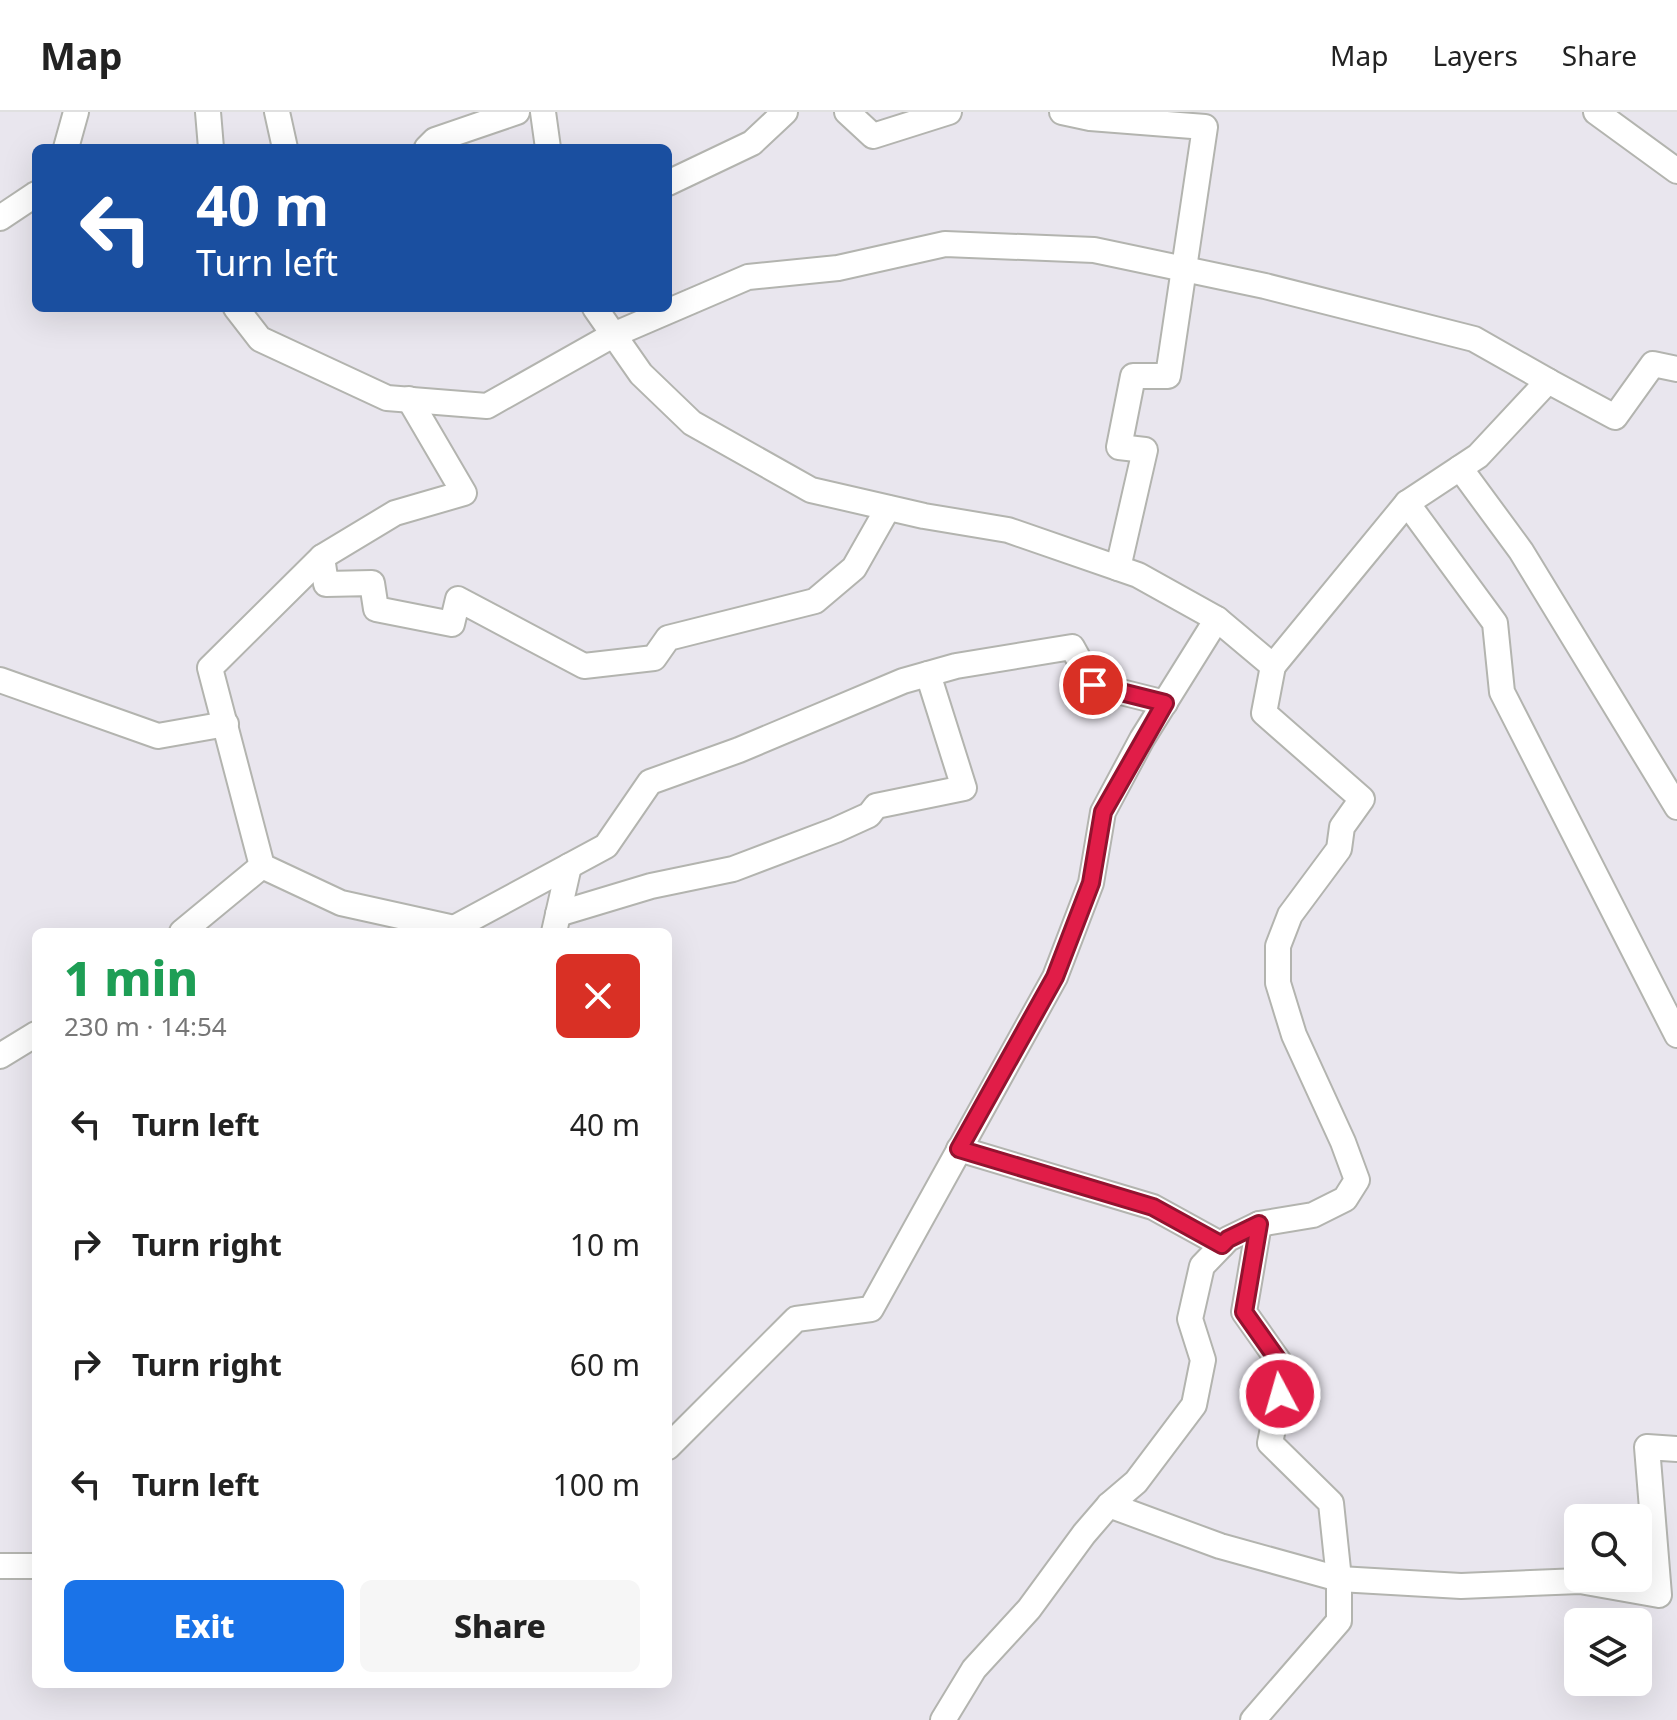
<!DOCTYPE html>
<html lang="en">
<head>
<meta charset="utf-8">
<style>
	body { margin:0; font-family:"Noto Sans",sans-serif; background:#f6f6f6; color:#222; height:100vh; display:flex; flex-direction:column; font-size:30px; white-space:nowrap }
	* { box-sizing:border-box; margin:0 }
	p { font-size:26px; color:#767676 }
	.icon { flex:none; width:44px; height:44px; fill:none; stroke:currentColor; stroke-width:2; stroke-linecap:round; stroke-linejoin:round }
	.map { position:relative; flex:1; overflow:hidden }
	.drawer { position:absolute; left:32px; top:816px; width:640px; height:760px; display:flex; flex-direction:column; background:#fff; border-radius:12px; box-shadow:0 8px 32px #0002 }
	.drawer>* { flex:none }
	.guide { position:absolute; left:32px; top:32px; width:640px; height:168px; border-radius:12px; box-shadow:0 8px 32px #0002; background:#1a4fa0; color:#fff; overflow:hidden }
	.tools { position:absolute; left:1564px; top:1392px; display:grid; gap:16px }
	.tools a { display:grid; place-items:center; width:88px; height:88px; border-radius:12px; background:#fff; box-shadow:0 8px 32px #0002; font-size:40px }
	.pin { position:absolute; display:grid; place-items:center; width:68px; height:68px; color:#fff; margin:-34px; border:4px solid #fff; border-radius:50%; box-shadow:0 2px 8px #0007 }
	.me { position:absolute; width:88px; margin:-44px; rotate:354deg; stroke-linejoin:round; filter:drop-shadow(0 0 6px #0008) }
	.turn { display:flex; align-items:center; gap:28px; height:168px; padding:0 32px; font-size:36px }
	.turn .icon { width:104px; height:104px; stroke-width:2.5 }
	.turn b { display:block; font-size:56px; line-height:68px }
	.round { display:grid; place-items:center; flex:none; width:84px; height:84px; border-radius:12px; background:#f6f6f6 }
	.headline { display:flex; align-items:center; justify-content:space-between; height:136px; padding:0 32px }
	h1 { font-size:48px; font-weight:800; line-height:60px; color:#1e9e55 }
	.button { display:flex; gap:16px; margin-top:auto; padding:16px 32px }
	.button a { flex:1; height:92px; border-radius:12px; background:#1a73e8; color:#fff; font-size:32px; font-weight:800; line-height:92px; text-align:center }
	.button a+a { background:#f6f6f6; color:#222 }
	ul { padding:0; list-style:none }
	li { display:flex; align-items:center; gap:24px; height:120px; padding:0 32px }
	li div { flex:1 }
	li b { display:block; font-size:30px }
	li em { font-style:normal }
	header { display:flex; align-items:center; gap:48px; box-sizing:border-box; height:112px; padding:0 40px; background:#fff; border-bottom:2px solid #e0e0e0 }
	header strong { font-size:38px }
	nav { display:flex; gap:44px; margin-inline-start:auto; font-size:28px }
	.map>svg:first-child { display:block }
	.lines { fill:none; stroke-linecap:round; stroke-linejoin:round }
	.minor-casing { stroke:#b3b4af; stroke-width:28 }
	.minor { stroke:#fff; stroke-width:24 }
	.route-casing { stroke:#92132f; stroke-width:20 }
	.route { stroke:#e11d48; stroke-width:14 }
</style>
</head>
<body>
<header>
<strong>Map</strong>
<nav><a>Map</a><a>Layers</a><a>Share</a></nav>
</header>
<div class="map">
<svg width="1677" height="1608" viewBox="0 0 1677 1608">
	<rect width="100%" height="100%" fill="#e9e6ee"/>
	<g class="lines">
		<!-- minor casing -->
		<g class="minor-casing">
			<g id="minor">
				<path d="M208 0 211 36"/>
				<path d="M277 0 285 36"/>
				<path d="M543 0 548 36"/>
				<path d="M847 0 873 24 949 0"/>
				<path d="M1062 0 1090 6 1205 15 1168 264H1133L1119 335 1145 338 1118 456"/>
				<path d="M1596 0 1677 59"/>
				<path d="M66 36 76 0"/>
				<path d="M427 36 435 28 517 0"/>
				<path d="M668 71 752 31 785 0"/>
				<path d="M0 106 36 82"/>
				<path d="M236 196 260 227 387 286 487 294 613 223 748 165 838 156 945 132 1094 138 1265 174 1474 227 1548 269"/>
				<path d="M595 196 641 262 692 311 811 378 924 404 1008 418 1138 463 1217 507 1273 554 1264 601 1362 687 1342 715 1339 737 1290 803 1278 834V871L1294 923 1343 1030 1357 1068 1345 1087 1313 1103 1259 1112 1228 1127 1202 1154 1190 1207 1203 1248 1194 1293 1136 1370 1109 1393 1084 1422 1029 1497 974 1557 943 1608"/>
				<path d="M409 287 464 381 395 401 322 445 210 556 262 754 341 791 454 816 606 734 650 670 739 638 903 569 956 554 1072 535 1093 573 1165 591"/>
				<path d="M1460 356 1521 439 1677 695"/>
				<path d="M1407 391 1478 344 1548 269 1615 305 1653 252 1677 257"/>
				<path d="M322 445 326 472 372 471 376 497 452 512 458 487 584 554 654 546 668 526 815 489 854 456 888 396"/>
				<path d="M1273 554 1407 391 1495 511 1502 580 1677 923"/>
				<path d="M0 568 158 624 226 612"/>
				<path d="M558 802 651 774 733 757 836 718 869 703 876 694 964 676 928 562"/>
				<path d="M182 820 262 754"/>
				<path d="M554 820 569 754"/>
				<path d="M0 944 36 922"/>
				<path d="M959 1037 1153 1095 1222 1133"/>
				<path d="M668 1335 796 1207 871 1197 1055 865 1091 771 1103 700 1142 627 1217 507"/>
				<path d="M1109 1393 1220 1434 1339 1467 1461 1474 1580 1469 1659 1483 1647 1335 1677 1337"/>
				<path d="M0 1454H36"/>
				<path d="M1253 1608 1339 1509V1467L1331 1391 1270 1331 1285 1258 1244 1200 1259 1112"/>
			</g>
		</g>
		<!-- minor -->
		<use href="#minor" class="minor"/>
	</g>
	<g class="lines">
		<!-- route casing -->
		<g class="route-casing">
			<path id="route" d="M1093 573 1165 591 1103 700 1091 771 1055 865 959 1037 1153 1095 1222 1133 1228 1127 1259 1112 1244 1200 1285 1258 1280 1282"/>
		</g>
		<!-- route -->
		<use href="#route" class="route"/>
	</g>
</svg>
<div class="tools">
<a><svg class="icon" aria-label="search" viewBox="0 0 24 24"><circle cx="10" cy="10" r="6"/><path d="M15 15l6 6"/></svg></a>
<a><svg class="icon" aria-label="layers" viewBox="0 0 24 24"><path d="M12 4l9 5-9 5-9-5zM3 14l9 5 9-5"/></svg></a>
</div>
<div class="pin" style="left:1093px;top:573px;background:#d93025"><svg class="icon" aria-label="arrive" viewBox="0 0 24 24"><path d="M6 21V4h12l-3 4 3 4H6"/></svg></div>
<svg class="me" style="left:1280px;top:1282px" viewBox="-20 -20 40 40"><circle r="17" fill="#e11d48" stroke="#fff" stroke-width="3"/><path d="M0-11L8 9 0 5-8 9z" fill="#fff"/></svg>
<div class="guide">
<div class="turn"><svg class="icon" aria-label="left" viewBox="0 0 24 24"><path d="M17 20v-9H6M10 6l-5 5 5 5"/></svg><div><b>40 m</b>Turn left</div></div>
</div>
<section class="drawer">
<div class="headline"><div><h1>1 min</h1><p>230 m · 14:54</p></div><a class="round" style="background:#d93025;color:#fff"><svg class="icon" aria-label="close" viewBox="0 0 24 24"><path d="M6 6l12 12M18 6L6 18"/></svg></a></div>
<ul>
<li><svg class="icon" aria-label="left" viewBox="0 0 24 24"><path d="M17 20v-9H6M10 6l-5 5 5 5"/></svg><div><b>Turn left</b></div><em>40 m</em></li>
<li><svg class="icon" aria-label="right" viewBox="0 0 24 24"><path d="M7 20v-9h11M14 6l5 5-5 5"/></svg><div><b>Turn right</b></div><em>10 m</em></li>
<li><svg class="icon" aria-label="right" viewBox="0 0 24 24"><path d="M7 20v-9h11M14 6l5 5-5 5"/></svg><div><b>Turn right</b></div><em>60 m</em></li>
<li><svg class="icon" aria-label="left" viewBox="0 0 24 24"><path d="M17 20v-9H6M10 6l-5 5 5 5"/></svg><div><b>Turn left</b></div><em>100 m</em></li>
</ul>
<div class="button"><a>Exit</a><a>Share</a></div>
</section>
</div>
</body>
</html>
